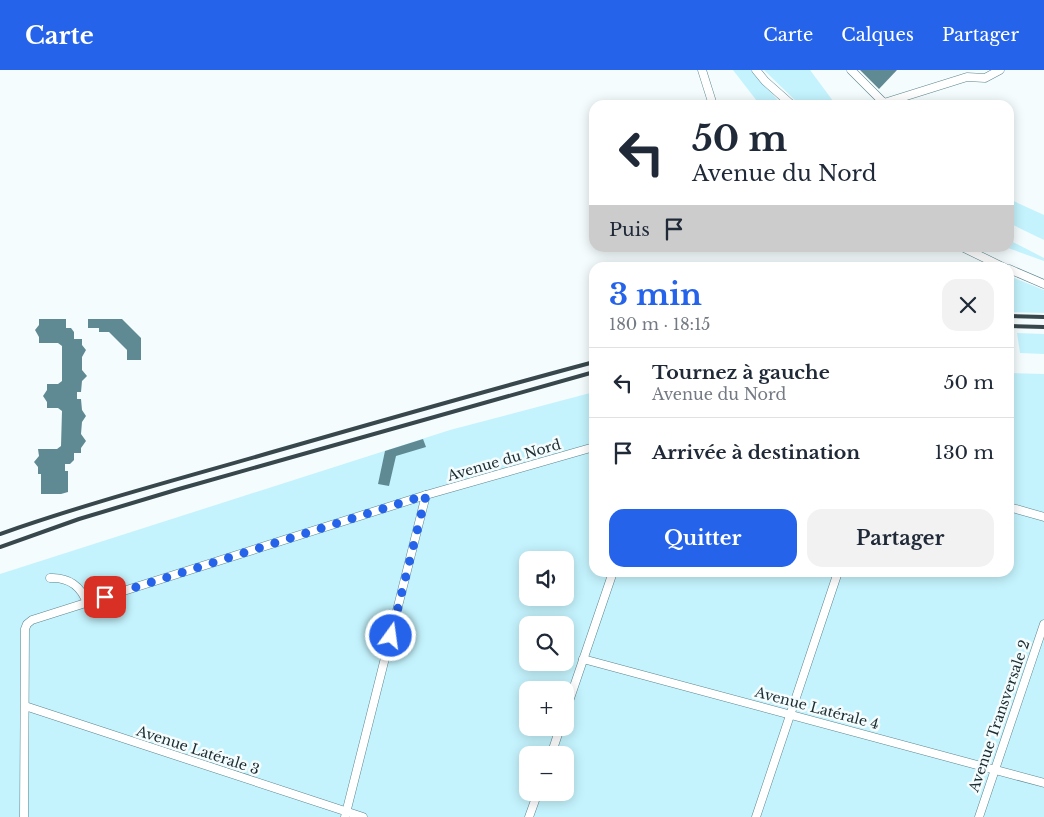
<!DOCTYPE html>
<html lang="fr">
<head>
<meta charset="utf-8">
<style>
	body { margin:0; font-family:"Libre Baskerville",serif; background:#f2f2f3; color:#1f2937; height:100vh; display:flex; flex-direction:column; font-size:19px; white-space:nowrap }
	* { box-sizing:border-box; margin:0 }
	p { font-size:16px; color:#747a83 }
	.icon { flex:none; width:28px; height:28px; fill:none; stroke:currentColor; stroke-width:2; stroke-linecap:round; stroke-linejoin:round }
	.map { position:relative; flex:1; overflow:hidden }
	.details { position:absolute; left:589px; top:192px; width:425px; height:315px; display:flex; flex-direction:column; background:#fff; border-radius:15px; box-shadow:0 2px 12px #0003 }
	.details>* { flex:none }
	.banner { position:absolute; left:589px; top:30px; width:425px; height:152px; border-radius:15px; box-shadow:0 2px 12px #0003; background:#fff; color:#1f2937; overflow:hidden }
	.fabs { position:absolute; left:519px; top:481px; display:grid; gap:10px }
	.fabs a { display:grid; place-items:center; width:55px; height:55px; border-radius:10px; background:#fff; box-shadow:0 2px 12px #0003; font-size:25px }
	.pin { position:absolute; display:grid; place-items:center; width:42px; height:42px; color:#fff; margin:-21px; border-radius:10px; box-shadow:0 2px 8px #0006 }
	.me { position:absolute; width:55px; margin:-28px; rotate:14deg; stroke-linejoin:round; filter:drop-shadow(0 0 4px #0008) }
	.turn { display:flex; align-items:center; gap:18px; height:105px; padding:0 20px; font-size:22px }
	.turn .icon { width:65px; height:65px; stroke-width:2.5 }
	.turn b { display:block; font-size:35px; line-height:42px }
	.then { display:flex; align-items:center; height:48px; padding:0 20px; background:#0003; gap:10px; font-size:19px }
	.round { display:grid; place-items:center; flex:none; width:52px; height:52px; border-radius:15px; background:#f2f2f3 }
	.head { display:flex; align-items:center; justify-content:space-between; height:85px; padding:0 20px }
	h1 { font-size:30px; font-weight:800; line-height:38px; color:#2563eb }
	.button { display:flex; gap:10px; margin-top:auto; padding:10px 20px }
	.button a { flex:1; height:58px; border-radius:15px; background:#2563eb; color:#fff; font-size:20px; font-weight:800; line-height:58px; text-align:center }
	.button a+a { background:#f2f2f3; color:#1f2937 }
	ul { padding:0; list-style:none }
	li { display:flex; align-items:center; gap:15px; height:70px; padding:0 20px; border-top:1px solid #e0e1e3 }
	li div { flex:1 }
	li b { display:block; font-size:19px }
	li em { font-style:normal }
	header { display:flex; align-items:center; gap:30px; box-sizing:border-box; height:70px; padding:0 25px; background:#2563eb; color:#fff }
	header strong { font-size:24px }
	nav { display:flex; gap:28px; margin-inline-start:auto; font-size:18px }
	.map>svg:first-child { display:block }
	.green { fill:#c4f3fd; fill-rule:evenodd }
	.building { fill:#608a93 }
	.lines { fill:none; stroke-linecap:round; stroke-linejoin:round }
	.service-casing { stroke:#5b858e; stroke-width:9 }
	.service { stroke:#fff; stroke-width:8 }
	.rail { stroke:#37474b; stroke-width:4 }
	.route { stroke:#2563eb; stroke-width:9; stroke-dasharray:0 16.2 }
	.labels { text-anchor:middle; stroke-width:5; stroke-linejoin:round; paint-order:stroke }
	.street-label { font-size:14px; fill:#1b2c30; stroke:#f4fcfe }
</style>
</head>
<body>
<header>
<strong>Carte</strong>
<nav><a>Carte</a><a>Calques</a><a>Partager</a></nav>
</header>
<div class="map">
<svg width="1044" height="747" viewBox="0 0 1044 747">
	<rect width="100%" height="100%" fill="#f4fcfe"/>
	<!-- green -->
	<g class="green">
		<path d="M733 0H751L782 35H760Z"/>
		<path d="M764 0H810L836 35H800Z"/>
		<path d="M1009 129 1044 145V170L1009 153Z"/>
		<path d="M1009 170 1044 188V191L1008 178Z"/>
		<path d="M1009 206 1044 220V243L1009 242Z"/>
		<path d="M1017 263 1044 264V284L1020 283Z"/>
		<path d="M1009 303 1044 304V747H0V504L450 360 594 322V502H1009ZM528 490H565V528H528ZM528 555H565V592H528ZM528 620H565V658H528ZM528 685H565V722H528Z"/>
	</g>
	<!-- building -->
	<g class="building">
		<path d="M860 0H897L879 19Z"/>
		<path d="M39 249H66V258H71L74 262V269H82V275L86 280 82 287V300L87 306 82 311 81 322H77V329H81L82 340 86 346 82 352 81 364 86 371 81 378V383H74V390L70 394H65V401H68V422L61 424H41V404H38V397L34 392 39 386 38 379H57L61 376 62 341 58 338H47V332L43 326 47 320V314H58L62 311V276L58 273H39V267L35 260 39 255Z"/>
		<path d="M88 249H122L141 268V290H127V280L109 262H99V258H88Z"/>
		<path d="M423 369 426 377 396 386 389 416 378 414 385 381Z"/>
	</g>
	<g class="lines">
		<!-- service casing -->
		<g class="service-casing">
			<g id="service">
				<path d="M702 0 713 35"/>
				<path d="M756 0 765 11 792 35"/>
				<path d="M851 0 884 33 967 7 985 8 1000 0"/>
				<path d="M964 178 1005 198"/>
				<path d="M1009 199 1044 214"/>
				<path d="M1009 437 1044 447"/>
				<path d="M50 508C68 507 81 516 87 533"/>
				<path d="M583 589 1044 713"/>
				<path d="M25 636 363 747"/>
				<path d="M565 643 613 502"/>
				<path d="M551 685 560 658"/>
				<path d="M24 747 25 559 27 554 32 550 426 425 594 377"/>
				<path d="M345 747 426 425"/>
				<path d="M529 747 538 722"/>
				<path d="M756 747 838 502"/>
				<path d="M979 747 1044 554"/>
			</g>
		</g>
		<!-- service -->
		<use href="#service" class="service"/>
		<!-- rail -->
		<g class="rail">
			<path d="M1009 246 1044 247"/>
			<path d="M1009 256 1044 257"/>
			<path d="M0 464C88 433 179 409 269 383 377 352 485 321 594 292"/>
			<path d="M0 477 79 449 179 419 594 302"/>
		</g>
	</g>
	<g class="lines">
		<!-- route -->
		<path class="route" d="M105 527 426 425 391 566"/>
	</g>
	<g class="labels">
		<!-- street labels -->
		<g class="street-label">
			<text transform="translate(504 390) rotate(-16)" y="5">Avenue du Nord</text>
			<text transform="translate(817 638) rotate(15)" y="5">Avenue Latérale 4</text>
			<text transform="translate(999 646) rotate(-71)" y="5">Avenue Transversale 2</text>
			<text transform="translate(198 680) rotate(18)" y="5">Avenue Latérale 3</text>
		</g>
	</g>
</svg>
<div class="fabs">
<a><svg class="icon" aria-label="sound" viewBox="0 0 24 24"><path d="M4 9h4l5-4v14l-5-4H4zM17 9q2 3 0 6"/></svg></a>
<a><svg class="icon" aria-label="search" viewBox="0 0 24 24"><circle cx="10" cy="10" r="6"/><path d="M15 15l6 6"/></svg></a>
<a>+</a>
<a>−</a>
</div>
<div class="pin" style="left:105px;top:527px;background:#d93025"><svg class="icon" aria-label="arrive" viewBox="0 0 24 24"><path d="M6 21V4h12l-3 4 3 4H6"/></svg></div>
<svg class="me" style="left:391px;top:566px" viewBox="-20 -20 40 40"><circle r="17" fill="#2563eb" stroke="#fff" stroke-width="3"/><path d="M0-11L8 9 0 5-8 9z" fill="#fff"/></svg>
<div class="banner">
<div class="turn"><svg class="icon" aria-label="left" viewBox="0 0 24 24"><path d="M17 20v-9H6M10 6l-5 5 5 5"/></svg><div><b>50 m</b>Avenue du Nord</div></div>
<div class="then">Puis<svg class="icon" aria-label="arrive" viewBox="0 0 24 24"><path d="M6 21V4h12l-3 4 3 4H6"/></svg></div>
</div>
<section class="details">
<div class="head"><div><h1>3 min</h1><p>180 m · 18:15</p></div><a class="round"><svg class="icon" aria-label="close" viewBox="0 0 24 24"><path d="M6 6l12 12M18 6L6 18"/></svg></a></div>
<ul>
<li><svg class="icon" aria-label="left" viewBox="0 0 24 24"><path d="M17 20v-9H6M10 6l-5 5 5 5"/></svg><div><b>Tournez à gauche</b><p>Avenue du Nord</p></div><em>50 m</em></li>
<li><svg class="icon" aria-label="arrive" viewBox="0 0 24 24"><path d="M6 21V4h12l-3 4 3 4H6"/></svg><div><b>Arrivée à destination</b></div><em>130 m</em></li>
</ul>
<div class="button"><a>Quitter</a><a>Partager</a></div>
</section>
</div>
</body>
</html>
